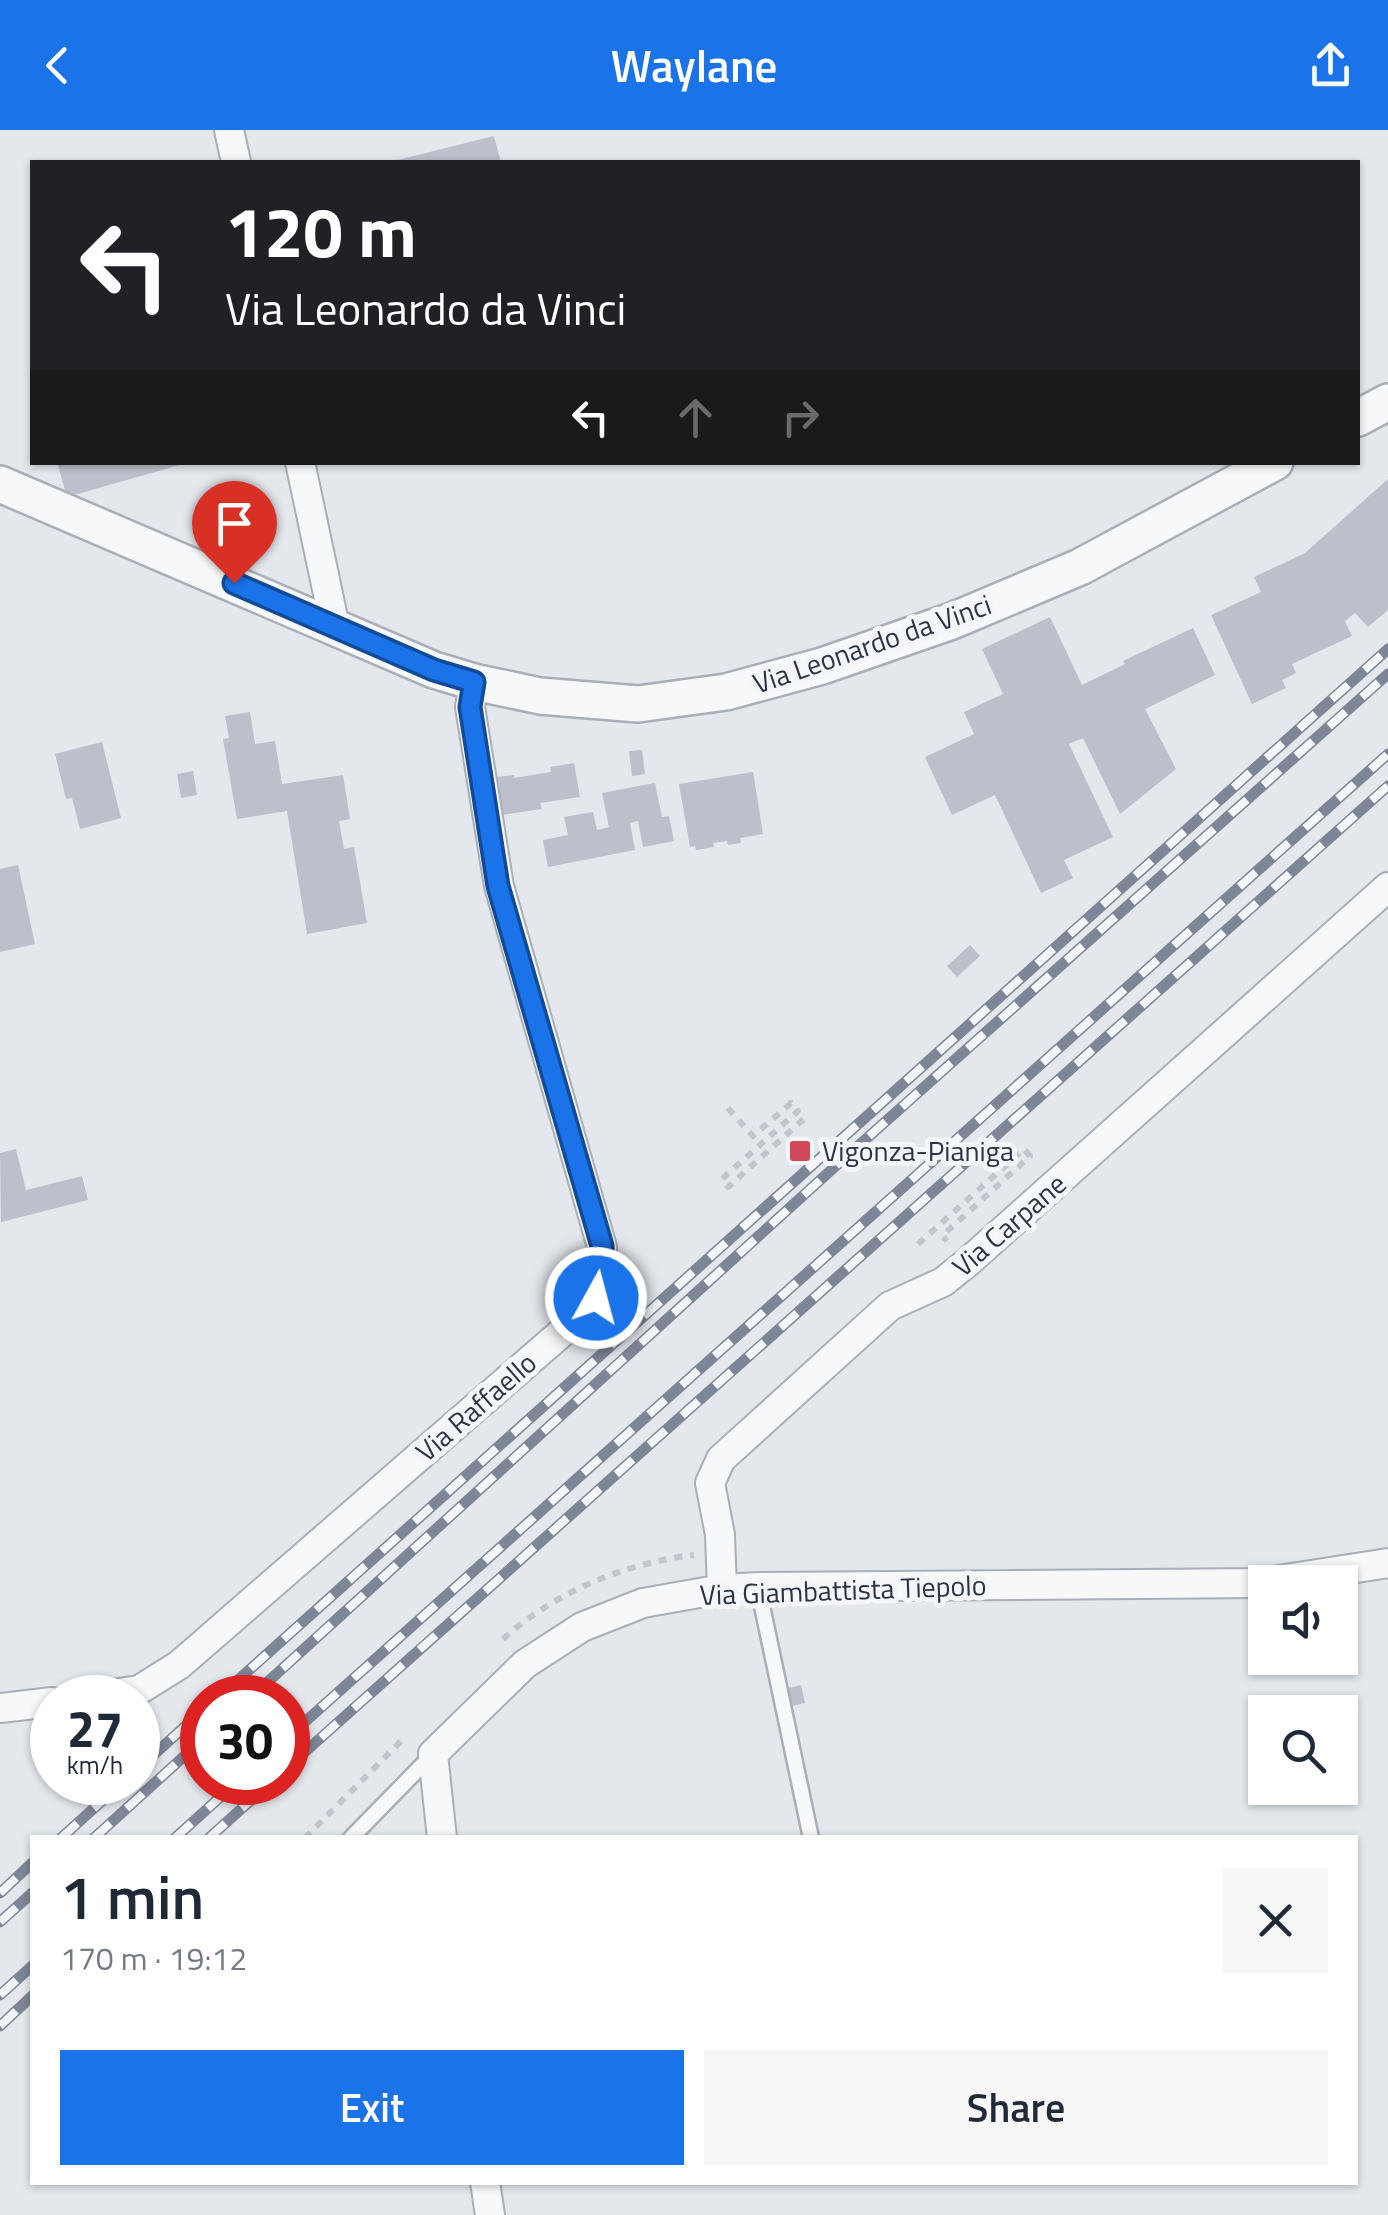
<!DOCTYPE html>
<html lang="en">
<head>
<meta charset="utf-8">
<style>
	body { margin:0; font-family:"Titillium Web",sans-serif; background:#f6f6f7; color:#1f2937; height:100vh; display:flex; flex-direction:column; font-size:38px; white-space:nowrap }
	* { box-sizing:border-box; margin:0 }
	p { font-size:32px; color:#747a83 }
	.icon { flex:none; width:55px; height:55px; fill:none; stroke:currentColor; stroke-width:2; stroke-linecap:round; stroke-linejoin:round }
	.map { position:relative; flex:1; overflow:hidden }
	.details { position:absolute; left:30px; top:1705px; width:1328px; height:350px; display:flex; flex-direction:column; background:#fff; border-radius:0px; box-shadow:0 2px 8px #0004 }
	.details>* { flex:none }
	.hud { position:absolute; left:30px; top:30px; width:1330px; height:305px; border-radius:0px; box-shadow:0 2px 8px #0004; background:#202124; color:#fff; overflow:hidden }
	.fabs { position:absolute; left:1248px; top:1435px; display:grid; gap:20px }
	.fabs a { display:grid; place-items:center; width:110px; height:110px; border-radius:0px; background:#fff; box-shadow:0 2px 8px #0004; font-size:50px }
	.speed { position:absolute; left:30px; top:1545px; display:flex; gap:20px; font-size:50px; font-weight:700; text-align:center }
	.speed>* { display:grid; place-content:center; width:130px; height:130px; border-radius:50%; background:#fff; box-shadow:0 2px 8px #0004; line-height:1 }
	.speed small { font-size:25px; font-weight:400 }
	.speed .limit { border:15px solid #d22; background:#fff; color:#111 }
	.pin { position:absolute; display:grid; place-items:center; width:85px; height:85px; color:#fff; margin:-102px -42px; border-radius:50% 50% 50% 0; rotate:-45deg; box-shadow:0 0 10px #0007 }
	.pin .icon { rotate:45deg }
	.me { position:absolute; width:110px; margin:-55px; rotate:7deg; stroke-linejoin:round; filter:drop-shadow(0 0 8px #0008) }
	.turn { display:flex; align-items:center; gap:35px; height:210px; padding:0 30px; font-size:45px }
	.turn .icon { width:130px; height:130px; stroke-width:2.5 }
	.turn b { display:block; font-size:70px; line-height:85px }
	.lanes { display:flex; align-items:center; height:95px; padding:0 30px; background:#0003; justify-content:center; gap:50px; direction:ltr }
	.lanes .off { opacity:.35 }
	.round { display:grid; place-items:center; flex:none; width:105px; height:105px; border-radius:0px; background:#f6f6f7 }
	.head { display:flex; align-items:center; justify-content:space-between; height:170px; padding:0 30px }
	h1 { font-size:60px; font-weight:600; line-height:75px }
	.action { display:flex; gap:20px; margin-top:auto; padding:20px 30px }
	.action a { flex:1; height:115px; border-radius:0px; background:#1a73e8; color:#fff; font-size:40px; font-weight:600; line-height:115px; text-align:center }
	.action a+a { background:#f6f6f7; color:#1f2937 }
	header { display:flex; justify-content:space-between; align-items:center; height:130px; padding:0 30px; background:#1a73e8; color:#fff; font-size:45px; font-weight:600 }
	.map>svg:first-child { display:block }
	.building { fill:#bbc0ca }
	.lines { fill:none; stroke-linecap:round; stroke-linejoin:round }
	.service-casing { stroke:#a9aeb7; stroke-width:19 }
	.minor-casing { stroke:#a9aeb7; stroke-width:32 }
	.tertiary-casing { stroke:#a9aeb7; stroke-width:40 }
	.path { stroke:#c2c5cb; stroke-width:6; stroke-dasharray:8 8; stroke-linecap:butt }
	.service { stroke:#f7f8fa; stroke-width:14 }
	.minor { stroke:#f7f8fa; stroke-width:28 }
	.tertiary { stroke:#f7f8fa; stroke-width:35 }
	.rail-casing { stroke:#7d8696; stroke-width:11 }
	.rail { stroke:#f4f6f9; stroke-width:8; stroke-dasharray:22; stroke-linecap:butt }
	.route-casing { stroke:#114b97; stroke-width:25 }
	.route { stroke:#1a73e8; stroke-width:18 }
	.poi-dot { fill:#d1495b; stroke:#f4f6f9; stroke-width:4 }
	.labels { text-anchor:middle; stroke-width:10; stroke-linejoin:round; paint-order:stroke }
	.street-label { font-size:28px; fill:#2b3445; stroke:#f4f6f9 }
	.poi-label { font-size:28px; fill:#2b3445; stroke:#f4f6f9; text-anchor:start }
</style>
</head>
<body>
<header><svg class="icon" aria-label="back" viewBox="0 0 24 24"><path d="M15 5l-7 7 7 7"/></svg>Waylane<svg class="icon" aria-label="share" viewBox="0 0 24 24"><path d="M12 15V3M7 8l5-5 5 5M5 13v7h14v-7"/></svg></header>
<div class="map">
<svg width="1388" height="2085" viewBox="0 0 1388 2085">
	<rect width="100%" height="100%" fill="#e4e7ec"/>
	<!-- building -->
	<g class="building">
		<path d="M494 6 501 32H394V31Z"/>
		<path d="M57 332H183V334L67 367Z"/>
		<path d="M1388 349V480L1368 497 1355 483 1345 491 1352 506 1292 534 1296 543 1282 550 1286 558 1252 574 1211 485 1261 462 1254 447 1305 423Z"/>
		<path d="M1050 487 1082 555 1125 534 1123 531 1193 498 1215 545 1145 579 1176 639 1120 684 1083 608 1069 614 1113 707 1064 730 1073 748 1041 763 995 665 952 685 925 627 974 604 964 582 1003 564 982 519Z"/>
		<path d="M250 582 255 614 275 611 282 654 343 645 350 689 339 691 344 719 354 717 367 793 307 804 287 681 237 689 223 609 229 608 225 586Z"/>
		<path d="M102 612 121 688 80 699 72 668 66 669 55 624Z"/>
		<path d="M642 620 645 644 632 646 629 621Z"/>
		<path d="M574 633 580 667 540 673 542 679 502 685 495 647 514 645V648L551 642 550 637Z"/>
		<path d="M193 641 197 665 181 668 177 644Z"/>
		<path d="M753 642 763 704 740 708 741 713 728 715 727 711 713 713 714 717 696 720 695 716 690 717 679 654Z"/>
		<path d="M655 653 662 687 669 686 674 711 643 717 638 691 630 693 635 720 548 737 543 710 568 705 564 687 593 682 597 700 609 697 602 663Z"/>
		<path d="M18 735 35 814 0 822V739Z"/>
		<path d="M970 815 980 826 957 847 947 836Z"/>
		<path d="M16 1019 26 1060 82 1046 88 1070 1 1092 0 1023Z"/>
		<path d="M801 1555 805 1573 780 1579 776 1561Z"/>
	</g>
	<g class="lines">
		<!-- service casing -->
		<g class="service-casing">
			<g id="service">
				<path d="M758 1457 811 1708"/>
				<path d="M351 1708 433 1624"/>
			</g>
		</g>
		<!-- minor casing -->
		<g class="minor-casing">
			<g id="minor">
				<path d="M229 0 236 32"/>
				<path d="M300 332 335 497"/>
				<path d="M722 1459 720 1405 710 1353 721 1329 890 1176 943 1152 968 1132 1388 757"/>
				<path d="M85 1568 139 1560 179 1535 574 1192C601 1162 603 1157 602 1117L499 756 470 577 474 552"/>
				<path d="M0 1578 52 1572"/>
				<path d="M442 1708 433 1624 525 1534 582 1497 643 1473 722 1459 758 1457 1260 1453 1388 1433"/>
				<path d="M485 2052 490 2085"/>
			</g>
		</g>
		<!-- tertiary casing -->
		<g class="tertiary-casing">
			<g id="tertiary">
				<path d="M1358 288 1388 272"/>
				<path d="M0 354 434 540 474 552 540 566 638 574 726 562 822 536 952 491 1080 437 1275 332"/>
			</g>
		</g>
		<!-- path -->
		<g class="path">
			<path d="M728 978 753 1006 791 973 798 981 722 1049 728 1057 805 988"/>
			<path d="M918 1114 1024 1019 1030 1026 942 1106 947 1111"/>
			<path d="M503 1509C555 1462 625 1433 694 1425"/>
			<path d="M305 1708 406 1606"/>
		</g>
		<!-- service -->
		<use href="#service" class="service"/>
		<!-- minor -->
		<use href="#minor" class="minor"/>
		<!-- tertiary -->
		<use href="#tertiary" class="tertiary"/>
		<!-- rail casing -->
		<g class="rail-casing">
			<g id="rail">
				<path d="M218 1568 1388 519"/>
				<path d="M250 1568 839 1033 1388 544"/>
				<path d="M288 1607 1388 624"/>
				<path d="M288 1637 1388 656"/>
				<path d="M138 1639 202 1581"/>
				<path d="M61 1708 123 1652"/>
				<path d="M94 1708 202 1610"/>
				<path d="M175 1708 237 1652"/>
				<path d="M209 1708 271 1652"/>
				<path d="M0 1763 32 1733"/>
				<path d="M0 1792 32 1763"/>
				<path d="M0 1865 32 1836"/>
				<path d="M0 1896 32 1866"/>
			</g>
		</g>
		<!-- rail -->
		<use href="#rail" class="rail"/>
	</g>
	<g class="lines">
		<!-- route casing -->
		<g class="route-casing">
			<path id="route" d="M234 453 434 540 474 552 470 577 498 756 602 1116 603 1143 596 1168"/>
		</g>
		<!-- route -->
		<use href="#route" class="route"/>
	</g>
	<!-- markers -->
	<rect class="poi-dot" x="788" y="1009" width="24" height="24" rx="5"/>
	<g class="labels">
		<!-- street labels -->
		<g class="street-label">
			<text transform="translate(872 514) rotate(-19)" y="10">Via Leonardo da Vinci</text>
			<text transform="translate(1009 1095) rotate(-41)" y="10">Via Carpane</text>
			<text transform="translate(476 1277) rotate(-41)" y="10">Via Raffaello</text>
			<text transform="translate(843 1460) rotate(-2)" y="10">Via Giambattista Tiepolo</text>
		</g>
		<!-- poi labels -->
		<g class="poi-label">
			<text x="822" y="1031">Vigonza-Pianiga</text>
		</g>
	</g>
</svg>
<div class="fabs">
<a><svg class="icon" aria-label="sound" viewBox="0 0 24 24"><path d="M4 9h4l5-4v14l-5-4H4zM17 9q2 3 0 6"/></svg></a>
<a><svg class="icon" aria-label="search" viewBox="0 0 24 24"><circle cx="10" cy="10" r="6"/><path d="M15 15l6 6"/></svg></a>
</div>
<div class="speed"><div>27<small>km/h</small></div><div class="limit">30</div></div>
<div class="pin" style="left:234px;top:453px;background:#d93025"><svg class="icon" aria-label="arrive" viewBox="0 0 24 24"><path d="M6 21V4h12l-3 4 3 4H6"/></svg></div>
<svg class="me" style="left:596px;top:1168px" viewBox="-20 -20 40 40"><circle r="17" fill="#1a73e8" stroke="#fff" stroke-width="3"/><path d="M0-11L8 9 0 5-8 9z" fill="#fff"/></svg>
<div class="hud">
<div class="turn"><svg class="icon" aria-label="left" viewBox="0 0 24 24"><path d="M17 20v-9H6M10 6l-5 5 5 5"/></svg><div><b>120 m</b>Via Leonardo da Vinci</div></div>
<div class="lanes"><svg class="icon" aria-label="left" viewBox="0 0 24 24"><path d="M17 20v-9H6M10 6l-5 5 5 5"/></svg><svg class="icon off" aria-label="ahead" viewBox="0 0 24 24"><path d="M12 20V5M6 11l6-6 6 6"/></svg><svg class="icon off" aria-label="right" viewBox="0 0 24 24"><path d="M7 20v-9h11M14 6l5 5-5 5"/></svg></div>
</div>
<section class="details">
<div class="head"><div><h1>1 min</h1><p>170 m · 19:12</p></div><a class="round"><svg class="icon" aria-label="close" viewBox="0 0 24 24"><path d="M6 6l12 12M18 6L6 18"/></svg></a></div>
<div class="action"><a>Exit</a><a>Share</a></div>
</section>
</div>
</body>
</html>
